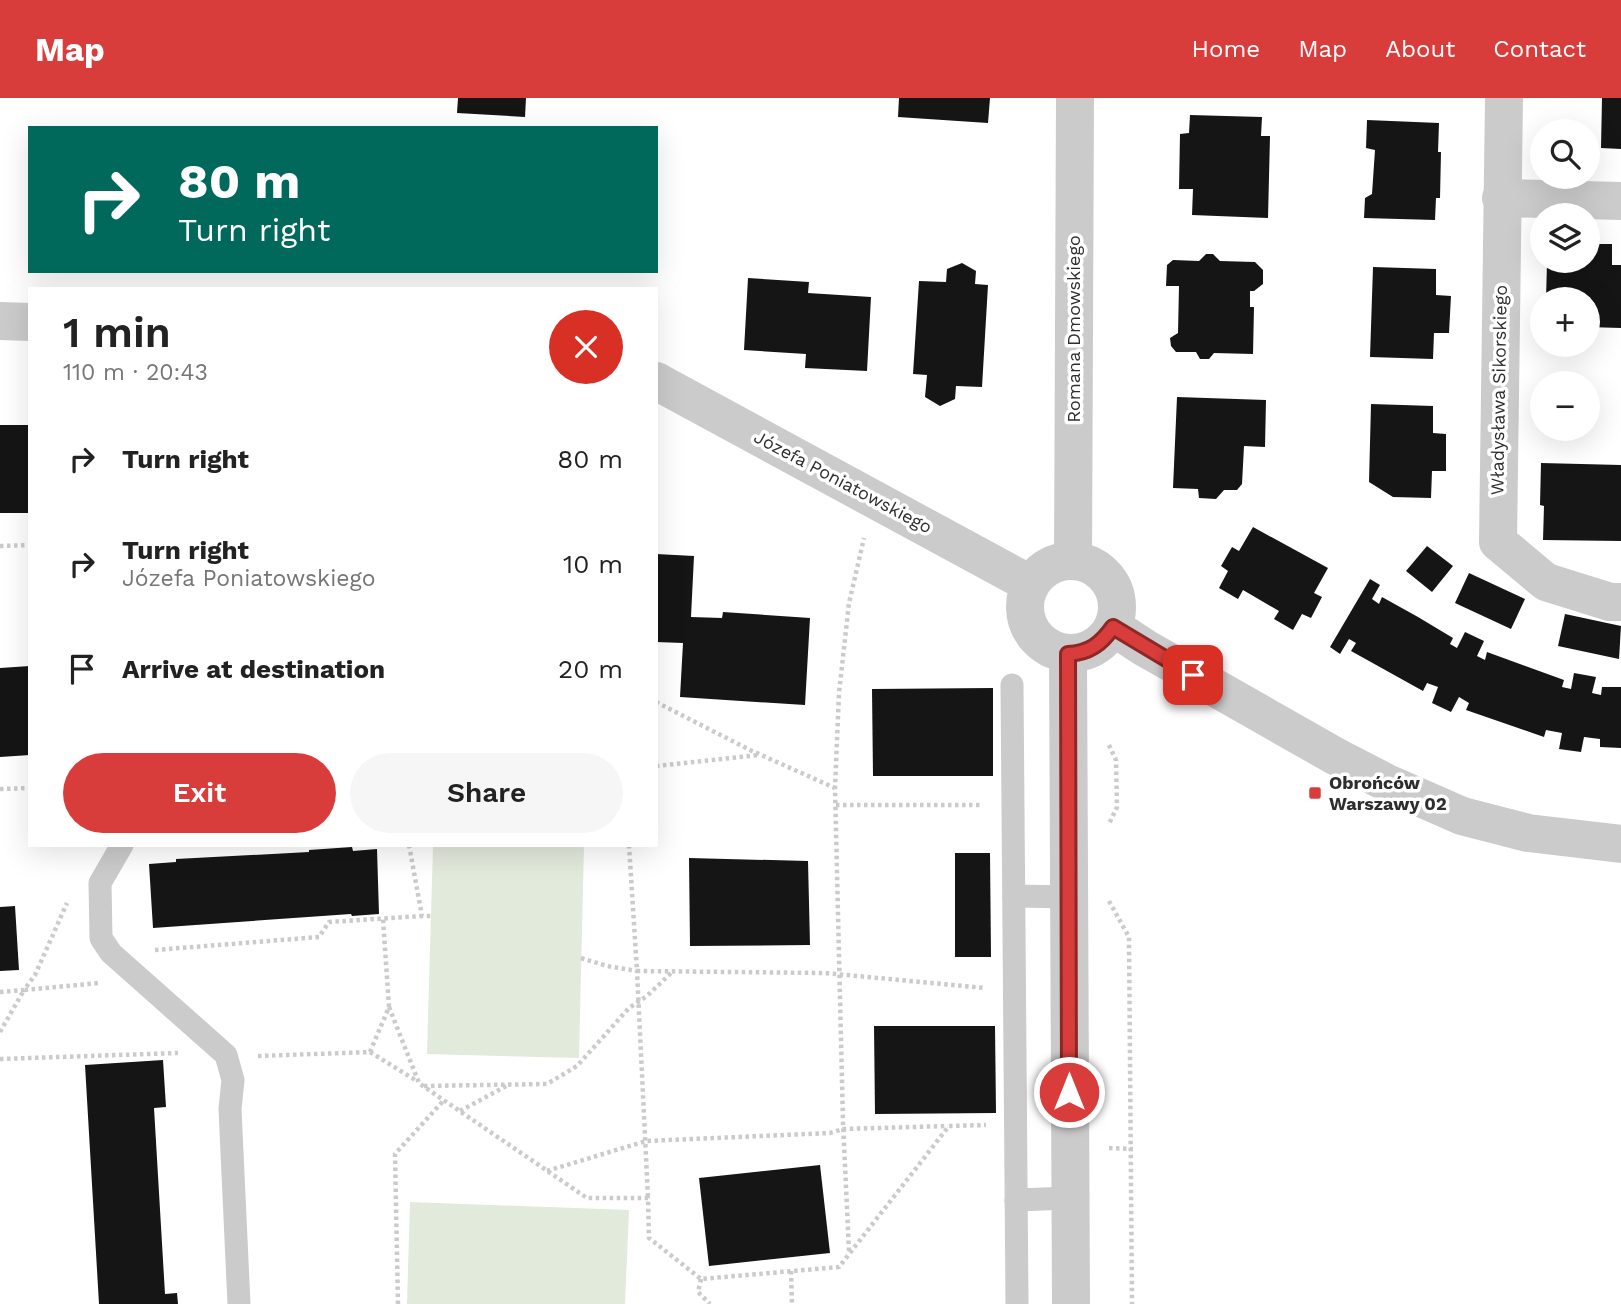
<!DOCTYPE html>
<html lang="en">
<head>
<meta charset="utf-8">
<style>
	body { margin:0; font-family:"Work Sans",sans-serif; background:#f6f6f6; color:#222; height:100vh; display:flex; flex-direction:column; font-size:26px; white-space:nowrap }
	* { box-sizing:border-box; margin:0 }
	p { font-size:23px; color:#767676 }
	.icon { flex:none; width:38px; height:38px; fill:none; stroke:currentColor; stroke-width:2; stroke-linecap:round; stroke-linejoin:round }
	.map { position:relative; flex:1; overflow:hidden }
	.side { position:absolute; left:28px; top:189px; width:630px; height:560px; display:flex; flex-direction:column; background:#fff; border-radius:0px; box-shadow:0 7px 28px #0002 }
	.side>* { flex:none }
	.banner { position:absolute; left:28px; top:28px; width:630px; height:147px; border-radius:0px; box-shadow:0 7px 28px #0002; background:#00695c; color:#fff; overflow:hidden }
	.controls { position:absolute; left:1530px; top:21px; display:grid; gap:14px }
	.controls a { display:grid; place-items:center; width:70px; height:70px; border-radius:50%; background:#fff; box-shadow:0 7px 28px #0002; font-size:35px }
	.pin { position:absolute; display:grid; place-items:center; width:60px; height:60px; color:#fff; margin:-30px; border-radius:14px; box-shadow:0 4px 10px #0006 }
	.me { position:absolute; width:77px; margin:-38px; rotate:0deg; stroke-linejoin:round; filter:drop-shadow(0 0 5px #0008) }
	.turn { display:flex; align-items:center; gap:24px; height:147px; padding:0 35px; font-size:32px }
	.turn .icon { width:91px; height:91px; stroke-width:2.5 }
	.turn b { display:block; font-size:49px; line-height:60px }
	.round { display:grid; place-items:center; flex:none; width:74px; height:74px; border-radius:37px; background:#f6f6f6 }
	.headline { display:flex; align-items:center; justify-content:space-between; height:119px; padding:0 35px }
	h1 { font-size:42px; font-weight:600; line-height:52px }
	.button { display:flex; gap:14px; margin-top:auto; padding:14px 35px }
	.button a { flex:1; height:80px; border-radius:42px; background:#d93d3b; color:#fff; font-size:28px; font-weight:600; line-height:80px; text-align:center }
	.button a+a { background:#f6f6f6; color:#222 }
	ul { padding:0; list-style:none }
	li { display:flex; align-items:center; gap:21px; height:105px; padding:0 35px }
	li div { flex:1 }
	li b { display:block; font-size:26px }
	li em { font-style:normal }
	header { display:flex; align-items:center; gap:42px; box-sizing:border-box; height:98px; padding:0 35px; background:#d93d3b; color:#fff }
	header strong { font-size:33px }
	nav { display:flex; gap:38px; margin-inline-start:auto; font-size:24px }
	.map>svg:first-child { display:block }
	.green { fill:#e2eadc }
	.building { fill:#151515 }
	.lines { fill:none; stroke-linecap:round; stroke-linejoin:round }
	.path { stroke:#cbcbcb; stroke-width:4.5; stroke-dasharray:3.5 3.5; stroke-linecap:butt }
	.service { stroke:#cbcbcb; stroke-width:23 }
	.minor { stroke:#cbcbcb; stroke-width:38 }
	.tertiary { stroke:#cbcbcb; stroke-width:38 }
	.route-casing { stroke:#8d2826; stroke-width:18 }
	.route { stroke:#d93d3b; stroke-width:12 }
	.poi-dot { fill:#d93d3b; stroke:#fff; stroke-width:2.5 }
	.labels { text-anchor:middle; stroke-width:7; stroke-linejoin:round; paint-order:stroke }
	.street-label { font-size:18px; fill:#2e2e2e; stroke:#fff }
	.poi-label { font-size:18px; font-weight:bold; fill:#2e2e2e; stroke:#fff; text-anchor:start }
</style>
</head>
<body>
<header>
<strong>Map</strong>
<nav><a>Home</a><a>Map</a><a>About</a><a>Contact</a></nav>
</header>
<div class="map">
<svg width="1621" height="1206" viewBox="0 0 1621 1206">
	<rect width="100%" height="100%" fill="#fff"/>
	<!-- green -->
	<g class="green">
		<path d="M433 747H584L579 960 427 956Z"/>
		<path d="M410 1104 629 1112 625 1206H407Z"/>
	</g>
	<!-- building -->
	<g class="building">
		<path d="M458 0H526L525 19 457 15Z"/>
		<path d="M899 0H990L988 25 898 19Z"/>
		<path d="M1602 0H1621V51L1601 50Z"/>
		<path d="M1190 17 1262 19 1261 38H1270L1268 120 1192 117 1193 91H1179L1180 36 1189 35Z"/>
		<path d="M1367 22 1439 25 1438 54H1441L1440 100H1436L1435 122 1364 120 1365 100 1372 96 1375 52 1366 50Z"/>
		<path d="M1587 146H1612V167H1621V230L1587 229V201H1546L1547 165 1574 166V163H1587Z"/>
		<path d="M1206 156H1213L1220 163 1255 164 1263 172V186L1254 193H1250V209H1254L1253 256 1214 255 1209 261H1200L1196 254H1176L1171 248 1170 240 1178 235 1179 188H1166L1167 167 1173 162 1199 163Z"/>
		<path d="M962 165 976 173 975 186 988 187 982 289 956 288 955 301 940 308 925 299 927 277 913 276 919 183 946 184 947 171Z"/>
		<path d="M1373 169 1436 171V197L1451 198 1449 235H1434L1433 261 1370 259Z"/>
		<path d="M748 180 809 184 808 195 871 199 867 273 805 270 806 256 744 252Z"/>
		<path d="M1177 299 1266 302 1265 349 1244 348 1242 386 1237 392H1224L1216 401 1199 400 1198 391 1173 390Z"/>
		<path d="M1371 306 1433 308V335L1446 336V373H1432L1431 400 1393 399 1369 384Z"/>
		<rect x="0" y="327" width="30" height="88"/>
		<path d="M1541 365 1621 367V443L1543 442 1544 408 1540 407Z"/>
		<path d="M1253 429 1328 470 1314 495 1322 499 1311 520 1302 516 1293 532 1274 521 1279 513 1243 492 1238 501 1219 490 1228 473 1221 468 1232 449 1239 453Z"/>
		<path d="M1427 448 1453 468 1432 494 1406 473Z"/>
		<path d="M656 456 694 458 691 519 722 520 723 514 810 520 805 607 680 599 683 545 656 544Z"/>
		<path d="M1469 475 1525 501 1511 531 1455 505Z"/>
		<path d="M1370 481 1380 487 1372 501 1379 506 1382 499 1418 519 1453 540 1450 546 1457 550 1465 534 1484 543 1477 558 1485 562 1487 554 1564 582 1562 589 1571 591 1574 575 1596 579 1592 595 1601 597 1602 589H1621V650L1600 649V641L1584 639 1581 654 1559 651 1562 635 1546 632 1544 639 1466 612 1469 605 1459 599 1451 614 1432 605 1438 589 1427 585 1423 593 1351 553 1356 545 1349 541 1340 556 1330 549Z"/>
		<path d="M1565 516 1621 528 1619 561 1558 548Z"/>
		<path d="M30 568V657L0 659V570Z"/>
		<path d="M993 590V678H873L872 591Z"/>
		<path d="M352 749 353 753 377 751 379 816 352 818 351 816 153 830 149 766 176 764V761L309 754V752Z"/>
		<path d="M955 755H990L991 859H955Z"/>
		<path d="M689 760 808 763 810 847 690 848Z"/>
		<path d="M15 808 19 872 0 873V809Z"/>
		<path d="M874 928H995L996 1015 875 1016Z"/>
		<path d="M163 962 166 1009 154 1010 165 1196 177 1195 178 1206H99L85 967Z"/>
		<path d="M820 1067 830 1155 709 1168 699 1080Z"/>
	</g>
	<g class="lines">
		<!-- path -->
		<g class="path">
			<path d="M0 448 30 447"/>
			<path d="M656 604 750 652 835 690"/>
			<path d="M1109 647 1116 662 1117 709 1109 726"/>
			<path d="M656 668 759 657"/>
			<path d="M0 691 30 690"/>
			<path d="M836 707H982"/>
			<path d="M409 747 422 818H431"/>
			<path d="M629 747 637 873 825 875 985 890"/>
			<path d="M1109 803 1129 839 1132 1206"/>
			<path d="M155 852 319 839 329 824 422 818"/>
			<path d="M581 860 607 868 637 873 648 1100"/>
			<path d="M0 894 24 892 35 877 67 805"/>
			<path d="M389 909 419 985 423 988 587 1100H648L649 1140 701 1181 839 1169 949 1028 986 1027"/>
			<path d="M0 934 24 892 99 885"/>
			<path d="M370 954 417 983"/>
			<path d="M258 958 370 954 389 909 383 821"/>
			<path d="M0 961 178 955"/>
			<path d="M424 988 547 986 577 968 629 910 647 898 672 874"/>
			<path d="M460 1013 510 986"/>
			<path d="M1109 1050 1133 1051"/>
			<path d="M547 1073 646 1043 830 1035 843 1031 948 1028"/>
			<path d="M849 1153 843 1025 835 690 839 595 849 505 864 440"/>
			<path d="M791 1173 792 1206"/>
			<path d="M701 1181 698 1194 710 1206"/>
			<path d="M398 1206 395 1056 444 1002"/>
		</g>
		<!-- service -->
		<g class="service">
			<path d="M1012 587 1017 1206"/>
			<path d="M122 747 100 785 101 840 111 855 226 957 233 982 230 1011 239 1206"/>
			<path d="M1014 798 1069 799"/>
			<path d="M1016 1102 1070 1100"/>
		</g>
		<!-- minor -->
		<g class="minor">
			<path d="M1504 0 1498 444 1546 484 1610 504H1621"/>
			<path d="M1501 100 1621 103"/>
			<path d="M1073 463 1075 0"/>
			<path d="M1068 556 1071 1206"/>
		</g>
		<!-- tertiary -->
		<g class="tertiary">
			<path d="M0 223 30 224"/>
			<path d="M656 283 1030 486"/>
			<circle cx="1071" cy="509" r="46"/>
			<path d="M1113 529 1145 550 1335 658 1389 686 1462 718 1528 735 1621 746"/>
		</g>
	</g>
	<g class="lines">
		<!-- route casing -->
		<g class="route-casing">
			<path id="route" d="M1069 994 1068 556C1089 555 1101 546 1113 529L1193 577"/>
		</g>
		<!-- route -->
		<use href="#route" class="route"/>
	</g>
	<!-- markers -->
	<rect class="poi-dot" x="1308" y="688" width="14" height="14" rx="3.5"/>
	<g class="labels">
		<!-- street labels -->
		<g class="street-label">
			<text transform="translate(1074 231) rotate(-90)" y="6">Romana Dmowskiego</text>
			<text transform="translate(1499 292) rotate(-89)" y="6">Władysława Sikorskiego</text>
			<text transform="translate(843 384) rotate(28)" y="6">Józefa Poniatowskiego</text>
		</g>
		<!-- poi labels -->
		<g class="poi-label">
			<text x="1329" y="691">Obrońców<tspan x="1329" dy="21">Warszawy 02</tspan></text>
		</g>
	</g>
</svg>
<div class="controls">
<a><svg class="icon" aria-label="search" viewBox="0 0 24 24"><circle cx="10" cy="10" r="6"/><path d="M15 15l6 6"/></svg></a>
<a><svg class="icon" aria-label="layers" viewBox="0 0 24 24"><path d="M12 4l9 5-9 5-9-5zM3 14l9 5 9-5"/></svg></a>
<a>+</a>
<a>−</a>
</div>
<div class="pin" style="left:1193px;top:577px;background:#d93025"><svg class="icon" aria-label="arrive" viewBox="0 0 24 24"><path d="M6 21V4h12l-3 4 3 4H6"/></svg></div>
<svg class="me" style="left:1069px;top:994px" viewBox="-20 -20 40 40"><circle r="17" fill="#d93d3b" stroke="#fff" stroke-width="3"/><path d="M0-11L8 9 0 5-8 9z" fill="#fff"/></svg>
<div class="banner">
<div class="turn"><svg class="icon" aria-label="right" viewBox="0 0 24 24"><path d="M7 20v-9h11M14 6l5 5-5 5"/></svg><div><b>80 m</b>Turn right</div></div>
</div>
<section class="side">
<div class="headline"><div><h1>1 min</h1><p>110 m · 20:43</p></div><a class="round" style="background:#d93025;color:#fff"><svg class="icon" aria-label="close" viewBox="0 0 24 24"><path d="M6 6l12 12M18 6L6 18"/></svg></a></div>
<ul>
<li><svg class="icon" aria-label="right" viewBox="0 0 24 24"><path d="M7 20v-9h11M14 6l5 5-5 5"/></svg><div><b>Turn right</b></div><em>80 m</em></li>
<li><svg class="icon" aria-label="right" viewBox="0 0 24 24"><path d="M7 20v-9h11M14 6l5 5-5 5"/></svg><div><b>Turn right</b><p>Józefa Poniatowskiego</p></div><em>10 m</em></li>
<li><svg class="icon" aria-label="arrive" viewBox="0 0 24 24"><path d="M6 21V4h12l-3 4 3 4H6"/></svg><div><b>Arrive at destination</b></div><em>20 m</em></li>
</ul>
<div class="button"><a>Exit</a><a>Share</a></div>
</section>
</div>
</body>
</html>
